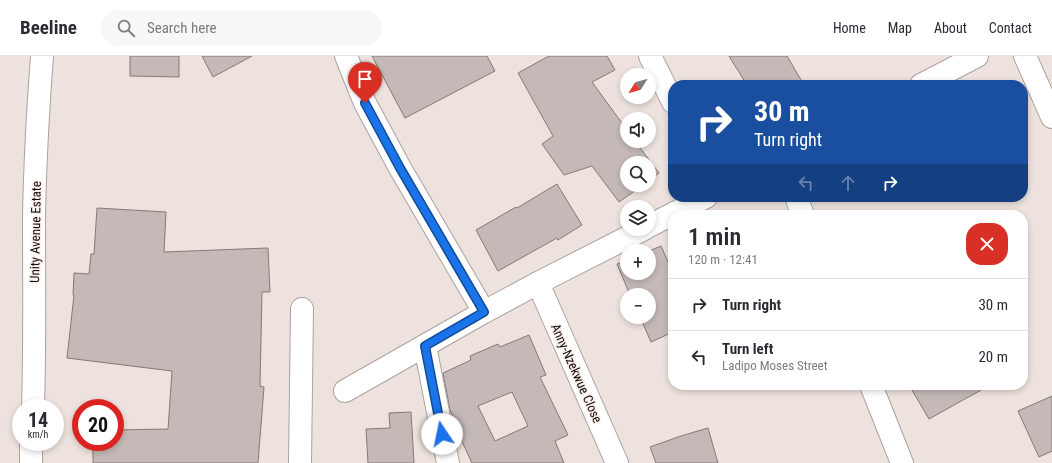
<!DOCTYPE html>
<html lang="en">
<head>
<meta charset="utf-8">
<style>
	body { margin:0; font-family:"Roboto Condensed",sans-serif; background:#f7f7f7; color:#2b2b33; height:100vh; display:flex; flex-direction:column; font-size:15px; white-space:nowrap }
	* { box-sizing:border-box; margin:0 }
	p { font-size:13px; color:#7c7c81 }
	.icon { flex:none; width:22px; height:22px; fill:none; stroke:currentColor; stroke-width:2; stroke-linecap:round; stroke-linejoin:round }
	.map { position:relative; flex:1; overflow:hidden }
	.drawer { position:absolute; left:668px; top:154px; width:360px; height:180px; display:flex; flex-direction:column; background:#fff; border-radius:16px; box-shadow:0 2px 6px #0003 }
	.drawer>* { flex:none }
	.top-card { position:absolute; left:668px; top:24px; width:360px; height:122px; border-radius:16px; box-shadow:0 2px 6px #0003; background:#1a4fa0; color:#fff; overflow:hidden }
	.needle { width:26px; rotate:233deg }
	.fabs { position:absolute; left:620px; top:12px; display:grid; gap:8px }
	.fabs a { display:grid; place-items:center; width:36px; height:36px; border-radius:50%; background:#fff; box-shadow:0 2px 6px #0003; font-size:20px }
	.speed { position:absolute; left:12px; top:343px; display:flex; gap:8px; font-size:20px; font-weight:700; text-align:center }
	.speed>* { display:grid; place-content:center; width:52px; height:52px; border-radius:50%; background:#fff; box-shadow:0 2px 6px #0003; line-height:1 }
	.speed small { font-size:10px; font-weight:400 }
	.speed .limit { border:6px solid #d22; background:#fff; color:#111 }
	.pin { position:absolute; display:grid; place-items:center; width:34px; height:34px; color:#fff; margin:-41px -17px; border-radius:50% 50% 50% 0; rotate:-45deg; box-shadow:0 0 4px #0007 }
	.pin .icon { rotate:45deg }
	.me { position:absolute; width:44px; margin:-22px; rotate:349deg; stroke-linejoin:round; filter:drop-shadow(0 0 3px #0008) }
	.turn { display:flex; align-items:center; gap:14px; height:84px; padding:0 20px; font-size:18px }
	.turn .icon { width:52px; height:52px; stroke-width:2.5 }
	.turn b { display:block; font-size:28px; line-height:34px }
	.lanes { display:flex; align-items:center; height:38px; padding:0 20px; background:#0003; justify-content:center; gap:20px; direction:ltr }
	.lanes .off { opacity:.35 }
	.round { display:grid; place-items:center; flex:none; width:42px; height:42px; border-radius:16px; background:#f7f7f7 }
	.head { display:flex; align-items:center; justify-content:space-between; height:68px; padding:0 20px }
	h1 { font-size:24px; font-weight:600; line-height:30px }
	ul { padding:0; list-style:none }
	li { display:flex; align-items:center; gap:12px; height:52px; padding:0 20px; border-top:1px solid #e1e1e2 }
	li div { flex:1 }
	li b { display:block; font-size:15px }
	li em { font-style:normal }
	header { display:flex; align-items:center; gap:24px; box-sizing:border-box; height:56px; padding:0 20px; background:#fff; border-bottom:1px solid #e1e1e2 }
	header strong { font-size:19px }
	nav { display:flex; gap:22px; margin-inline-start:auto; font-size:14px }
	.search { width:280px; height:36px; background:#f7f7f7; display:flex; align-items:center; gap:10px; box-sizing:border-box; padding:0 14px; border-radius:16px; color:#7c7c81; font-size:15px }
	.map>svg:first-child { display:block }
	.building { fill:#c4b9b6; stroke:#837976; fill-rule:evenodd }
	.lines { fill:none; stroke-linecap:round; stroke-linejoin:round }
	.minor-casing { stroke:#aca29e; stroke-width:24 }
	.minor { stroke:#fff; stroke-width:22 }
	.route-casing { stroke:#114b97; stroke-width:10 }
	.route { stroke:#1a73e8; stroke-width:7 }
	.labels { text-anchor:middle; stroke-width:3; stroke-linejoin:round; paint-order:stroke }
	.street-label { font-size:13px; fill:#0f0b0a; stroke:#faefea }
</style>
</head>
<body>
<header>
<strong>Beeline</strong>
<div class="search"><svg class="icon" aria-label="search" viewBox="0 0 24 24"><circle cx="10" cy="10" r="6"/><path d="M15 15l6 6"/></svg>Search here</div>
<nav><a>Home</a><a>Map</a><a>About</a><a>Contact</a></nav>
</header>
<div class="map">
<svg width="1052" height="407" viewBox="0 0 1052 407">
	<rect width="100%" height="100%" fill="#ede2dd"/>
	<!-- building -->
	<g class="building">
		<path d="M130 0H179V21L130 20Z"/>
		<path d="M202 0H252L213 21Z"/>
		<path d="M372 0H487L495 15 405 62Z"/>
		<path d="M549 0H607L615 14 592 26 627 74V85H635L659 117 649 124V107H627V129H643L619 146 592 110 564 119 542 88 553 80 518 17Z"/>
		<path d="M729 0H787L804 29H747Z"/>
		<path d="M557 128 582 169 558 184 557 182 498 215 476 174 516 151 517 152Z"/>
		<path d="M97 152 166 156 164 196 268 192 270 236H262L260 330 264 331 258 407H93V386H115V374L168 373 172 315 67 302 74 239H73L74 217 89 218 91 198H94Z"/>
		<path d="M661 190 673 217V276L651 286 640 261H649V239H630L617 208 627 204V217H649V195Z"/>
		<path d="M529 279 546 319 540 321 568 379 555 385 564 407H472L459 379 461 378 450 354 443 317 471 304 470 300 498 288 500 291ZM512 336 528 370 495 385 478 350Z"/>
		<path d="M909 329H990L929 363Z"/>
		<path d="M1052 340V395L1039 401 1018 355Z"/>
		<path d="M411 356 414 407H368L366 373 390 372 389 357Z"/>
		<path d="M708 372 718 407H656L650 391 681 380Z"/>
	</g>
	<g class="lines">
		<!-- minor casing -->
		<g class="minor-casing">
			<g id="minor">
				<path d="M346 0 365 47 400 112 484 256"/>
				<path d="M650 0 673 46"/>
				<path d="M1025 0 1052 61"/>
				<path d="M921 29 977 0"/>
				<path d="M796 141 803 159"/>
				<path d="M649 170 706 141"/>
				<path d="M538 227 617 407"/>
				<path d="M425 290 448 407"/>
				<path d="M871 329 902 407"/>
				<path d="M345 335 484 256 538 227 644 173"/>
				<path d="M33 352C35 288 34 224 34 161 35 107 38 53 42 0"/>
				<path d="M31 407V386"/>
				<path d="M300 407 302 253"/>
			</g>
		</g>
		<!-- minor -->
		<use href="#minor" class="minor"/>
	</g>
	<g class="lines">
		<!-- route casing -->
		<g class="route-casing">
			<path id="route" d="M365 47 400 112 484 256 425 290 442 378"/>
		</g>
		<!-- route -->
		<use href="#route" class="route"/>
	</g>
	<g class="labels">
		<!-- street labels -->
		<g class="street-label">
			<text transform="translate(35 176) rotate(-89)" y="5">Unity Avenue Estate</text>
			<text transform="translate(577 317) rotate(66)" y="5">Anny-Nzekwue Close</text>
		</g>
	</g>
</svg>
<div class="fabs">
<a><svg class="needle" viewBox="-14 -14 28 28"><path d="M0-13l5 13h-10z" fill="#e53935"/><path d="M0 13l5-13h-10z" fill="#7c7c81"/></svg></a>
<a><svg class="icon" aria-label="sound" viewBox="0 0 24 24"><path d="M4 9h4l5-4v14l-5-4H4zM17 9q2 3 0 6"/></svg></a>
<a><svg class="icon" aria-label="search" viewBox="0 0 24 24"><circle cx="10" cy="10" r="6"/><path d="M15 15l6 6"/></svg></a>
<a><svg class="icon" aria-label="layers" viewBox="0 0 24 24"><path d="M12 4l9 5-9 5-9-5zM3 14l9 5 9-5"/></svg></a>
<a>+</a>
<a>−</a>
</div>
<div class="speed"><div>14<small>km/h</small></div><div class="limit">20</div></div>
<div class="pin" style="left:365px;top:47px;background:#d93025"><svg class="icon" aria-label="arrive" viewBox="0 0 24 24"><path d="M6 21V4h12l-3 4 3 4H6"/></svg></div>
<svg class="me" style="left:442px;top:378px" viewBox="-20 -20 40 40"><circle r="19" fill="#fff"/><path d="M0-13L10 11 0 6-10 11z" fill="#1a73e8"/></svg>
<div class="top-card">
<div class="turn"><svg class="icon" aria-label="right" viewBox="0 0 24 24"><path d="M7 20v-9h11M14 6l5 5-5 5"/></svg><div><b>30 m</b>Turn right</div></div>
<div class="lanes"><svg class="icon off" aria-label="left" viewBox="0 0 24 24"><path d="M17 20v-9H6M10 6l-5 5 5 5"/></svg><svg class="icon off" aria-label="ahead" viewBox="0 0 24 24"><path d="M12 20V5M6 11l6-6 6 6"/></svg><svg class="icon" aria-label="right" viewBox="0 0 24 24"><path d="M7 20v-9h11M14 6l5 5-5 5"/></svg></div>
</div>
<section class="drawer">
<div class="head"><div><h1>1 min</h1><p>120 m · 12:41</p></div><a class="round" style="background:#d93025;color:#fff"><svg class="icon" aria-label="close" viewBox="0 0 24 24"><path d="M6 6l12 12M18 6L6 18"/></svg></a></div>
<ul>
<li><svg class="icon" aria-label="right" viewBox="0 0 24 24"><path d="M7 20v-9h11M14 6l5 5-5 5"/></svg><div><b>Turn right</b></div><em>30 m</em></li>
<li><svg class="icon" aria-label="left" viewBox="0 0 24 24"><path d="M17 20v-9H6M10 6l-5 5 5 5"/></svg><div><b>Turn left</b><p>Ladipo Moses Street</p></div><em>20 m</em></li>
</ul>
</section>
</div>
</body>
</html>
